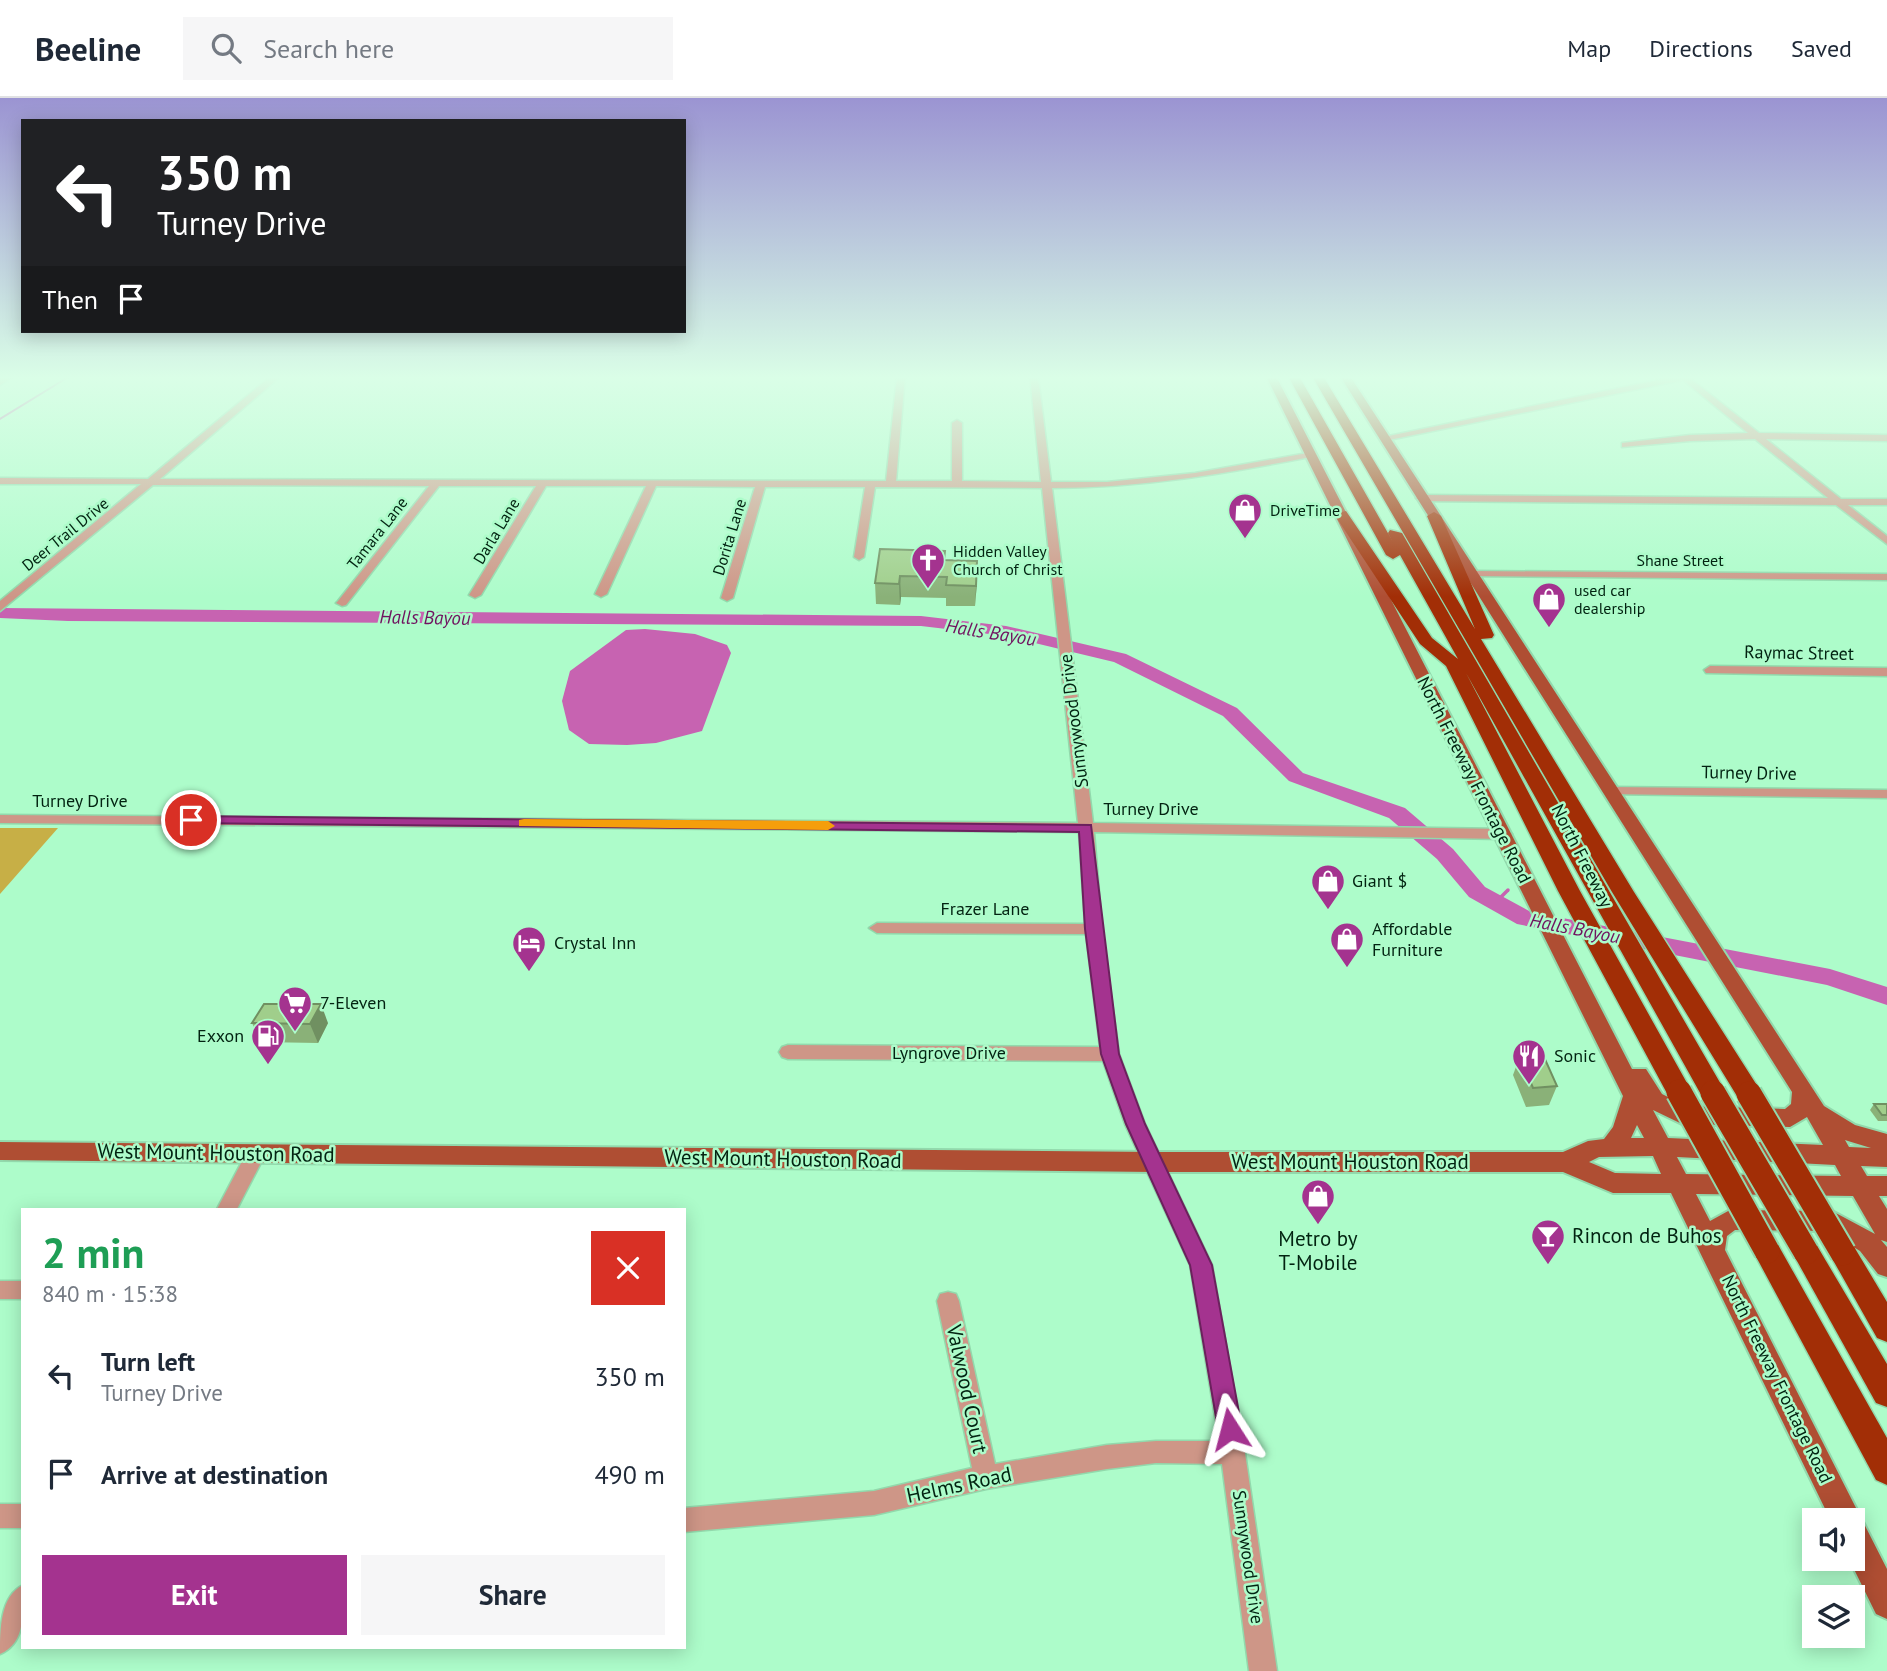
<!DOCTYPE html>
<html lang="en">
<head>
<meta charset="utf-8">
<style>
	body { margin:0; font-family:"PT Sans",sans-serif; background:#f6f6f7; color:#1f2937; height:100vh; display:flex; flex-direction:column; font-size:26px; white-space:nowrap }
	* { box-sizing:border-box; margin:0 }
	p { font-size:23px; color:#747a83 }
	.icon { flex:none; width:38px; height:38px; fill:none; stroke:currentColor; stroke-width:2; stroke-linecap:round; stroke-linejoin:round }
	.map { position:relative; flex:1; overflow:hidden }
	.sheet { position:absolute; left:21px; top:1110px; width:665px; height:441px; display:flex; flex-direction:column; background:#fff; border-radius:0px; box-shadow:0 4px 18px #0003 }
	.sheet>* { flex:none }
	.top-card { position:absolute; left:21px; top:21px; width:665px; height:214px; border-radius:0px; box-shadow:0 4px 18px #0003; background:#202124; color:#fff; overflow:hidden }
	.tools { position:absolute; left:1802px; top:1410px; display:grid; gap:14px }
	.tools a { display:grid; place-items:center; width:63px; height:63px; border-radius:0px; background:#fff; box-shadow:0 4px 18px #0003; font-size:35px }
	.pin { position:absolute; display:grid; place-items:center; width:60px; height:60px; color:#fff; margin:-30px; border:4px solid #fff; border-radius:50%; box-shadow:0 2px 7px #0007 }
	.me { position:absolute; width:77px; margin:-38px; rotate:351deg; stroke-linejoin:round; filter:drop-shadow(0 0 5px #0008) }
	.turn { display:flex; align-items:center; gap:24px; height:147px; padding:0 21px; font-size:32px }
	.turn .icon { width:91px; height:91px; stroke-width:2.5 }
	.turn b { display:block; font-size:49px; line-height:60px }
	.then { display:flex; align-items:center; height:66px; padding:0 21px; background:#0003; gap:14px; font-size:26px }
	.round { display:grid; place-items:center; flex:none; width:74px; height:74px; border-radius:0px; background:#f6f6f7 }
	.summary { display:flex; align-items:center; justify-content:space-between; height:119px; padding:0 21px }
	h1 { font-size:42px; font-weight:700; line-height:52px; color:#1e9e55 }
	.button { display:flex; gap:14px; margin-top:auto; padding:14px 21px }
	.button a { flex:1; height:80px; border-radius:0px; background:#a4338f; color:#fff; font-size:28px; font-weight:700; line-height:80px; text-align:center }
	.button a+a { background:#f6f6f7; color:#1f2937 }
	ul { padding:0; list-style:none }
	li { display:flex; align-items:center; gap:21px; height:98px; padding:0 21px }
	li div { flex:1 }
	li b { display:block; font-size:26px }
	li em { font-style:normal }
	header { display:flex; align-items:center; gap:42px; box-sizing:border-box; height:98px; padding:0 35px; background:#fff; border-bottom:2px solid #e0e1e3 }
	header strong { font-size:33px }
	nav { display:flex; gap:38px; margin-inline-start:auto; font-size:24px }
	.search { width:490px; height:63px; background:#f6f6f7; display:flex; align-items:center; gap:18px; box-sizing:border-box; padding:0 24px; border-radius:0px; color:#747a83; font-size:26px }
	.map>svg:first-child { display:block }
	.forest { fill:#c7af46 }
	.water { fill:#c763b1 }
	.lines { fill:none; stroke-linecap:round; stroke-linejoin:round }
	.stream-far1 { stroke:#c763b1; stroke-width:2 }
	.stream { stroke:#c763b1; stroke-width:3.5 }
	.river { fill:#c763b1; fill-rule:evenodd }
	.minor-casing { stroke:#92d9ac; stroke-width:3 }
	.major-casing { stroke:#92d9ac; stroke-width:4 }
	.highway-casing { stroke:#92d9ac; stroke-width:3 }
	.minor { fill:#ce9687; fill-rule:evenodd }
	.major { fill:#af4e33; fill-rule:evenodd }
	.highway { fill:#a22e06; fill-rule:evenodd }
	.highway-bridge-casing { stroke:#92d9ac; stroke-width:29; stroke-linecap:butt }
	.highway-bridge { stroke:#a22e06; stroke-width:25 }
	.wall { fill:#8ab178 }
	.shaded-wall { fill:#709061 }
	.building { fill:#a0ce8b; stroke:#709061; stroke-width:2 }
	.route { fill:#a4338f; stroke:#6b215d; stroke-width:2 }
	.slow { fill:#f59e0b }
	.labels { text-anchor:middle; stroke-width:5; stroke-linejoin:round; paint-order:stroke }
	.far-poi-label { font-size:16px; fill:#022311; stroke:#adfcca; text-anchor:start }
	.far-street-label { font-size:16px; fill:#022311; stroke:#adfcca }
	.street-label { font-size:18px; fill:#022311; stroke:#adfcca }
	.poi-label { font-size:18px; fill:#022311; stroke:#adfcca; text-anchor:start }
	.water-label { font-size:19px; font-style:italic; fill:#701460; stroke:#adfcca }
	.near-street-label { font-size:21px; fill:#022311; stroke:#adfcca }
	.near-poi-label { font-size:21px; fill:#022311; stroke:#adfcca; text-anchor:start }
</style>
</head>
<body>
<header>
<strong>Beeline</strong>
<div class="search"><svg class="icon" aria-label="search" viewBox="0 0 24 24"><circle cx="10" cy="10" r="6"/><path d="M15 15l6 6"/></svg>Search here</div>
<nav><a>Map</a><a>Directions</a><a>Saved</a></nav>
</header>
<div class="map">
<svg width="1887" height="1573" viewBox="0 0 1887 1573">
	<rect width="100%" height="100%" fill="#adfcca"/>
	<!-- forest -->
	<path class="forest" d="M0 730H58L0 796Z"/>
	<!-- water -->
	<path class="water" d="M645 531 695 536 727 547 731 555 702 633 656 645 627 647 589 646 569 632 562 603 570 573 626 532Z"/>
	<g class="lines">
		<!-- stream-far1 -->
		<path class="stream-far1" d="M0 321 70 278"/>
		<!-- stream -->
		<path class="stream" d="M1494 806 1508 792"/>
		<!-- river -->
		<path class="river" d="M0 510 921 518 1006 528 1126 556 1237 610 1303 675 1405 710 1453 751 1485 789 1531 814 1830 871 1887 889V907L1827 887 1517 826 1469 799 1437 761 1389 720 1289 683 1223 618 1114 564 1006 538 921 528 68 523 0 520Z"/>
		<!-- minor casing -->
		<g class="minor-casing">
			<g id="minor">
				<path d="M3 278H14L0 287V280Z"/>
				<path d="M271 278H281L160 381 886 383 897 278H905L896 383H952V325L957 322 962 325V383L1041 384 1030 278H1038L1051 384H1107L1195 375 1313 354V358L1310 359C1223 376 1141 390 1052 390L1093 725 1504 731 1512 736 1504 741 1094 734 1102 831 1119 956 1145 1026 1212 1167 1245 1355 1277 1573H1249L1222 1366 1156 1365 1107 1371 986 1391 874 1417 684 1434V1410L874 1393 972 1370 937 1203 940 1196 948 1194 956 1196 959 1203 995 1366 1107 1347 1156 1343H1219L1190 1167 1125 1026 1103 963 788 961 782 959 779 954 782 949 788 947 1100 949 1086 836 877 835 869 830 877 825 1085 826 1079 734 0 725V717L1078 725 1042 390 875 389 864 459 859 462 854 459 865 389H765L733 500 727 503 721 500 755 389 656 388 607 496 601 499 595 496 646 388H546L481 497 475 500 469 497 536 388H439L346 507 342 508 336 505 338 503 429 388 153 387 0 513V503L141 386H0V380L148 381Z"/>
				<path d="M1677 278H1696L1691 281 1759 335 1887 337V343L1766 341 1841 401H1887V407H1848L1887 438V446L1836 407 1421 403 1416 400 1421 397 1828 400 1755 341 1690 343 1622 349V345L1690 337 1748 335 1683 282 1384 343 1379 340Z"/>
				<path d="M1473 473 1887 476V482L1469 478V474Z"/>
				<path d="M1710 568 1887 570V578L1706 575 1704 572Z"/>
				<path d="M1611 689 1887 692V700L1606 696 1604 693 1606 690Z"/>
				<path d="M256 1047 263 1050 266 1055 237 1111H217L249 1050Z"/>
				<rect x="0" y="1183" width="23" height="18"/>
				<rect x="0" y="1406" width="23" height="24"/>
				<path d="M23 1487C23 1511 27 1545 0 1556 0 1532 0 1498 23 1487Z"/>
			</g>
		</g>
		<!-- major casing -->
		<g class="major-casing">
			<path id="major" d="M1266 278H1276L1632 971H1646L1662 996 1686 1008 1785 1011 1791 1006 1792 994 1340 278H1350L1824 1008 1855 1027 1887 1036V1069L1861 1068 1867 1078H1887V1098H1879L1887 1111V1144L1881 1142 1887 1149V1179L1878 1176 1860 1153 1828 1133 1735 1132 1727 1138 1725 1152 1887 1471V1521L1876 1516 1849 1461H1853V1423H1831L1671 1095H1613L1563 1074H1154L0 1062V1044L1154 1054H1563L1588 1043 1604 1041 1613 1029 1623 998ZM1653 1012 1682 1026 1790 1029 1807 1019 1823 1047 1668 1040ZM1637 1027 1644 1040H1631ZM1845 1042 1848 1043 1871 1050 1849 1049ZM1653 1058 1661 1076 1615 1075 1589 1064 1599 1059ZM1677 1059 1835 1067 1841 1078 1686 1076ZM1696 1096 1853 1098 1875 1136 1832 1113 1730 1112 1710 1123Z"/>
		</g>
		<!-- highway casing -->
		<g class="highway-casing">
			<g id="highway">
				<path d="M1288 278H1299L1393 444 1388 435 1390 432 1402 435 1722 988 1726 995 1722 1002 1713 1004 1704 1002 1466 575 1580 793 1692 994 1688 1001 1679 1003 1670 1001 1558 793 1446 568 1420 546 1334 416 1346 413 1432 540 1458 561 1400 457 1393 461 1386 457Z"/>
				<path d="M1312 278H1323L1475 531 1427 418 1434 414 1441 418 1494 537 1492 540 1481 541 1634 794 1758 989 1762 996 1758 1003 1749 1005 1740 1003 1612 794Z"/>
				<path d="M1767 1141 1777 1145 1887 1340V1387L1876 1382 1753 1153 1757 1145Z"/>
				<path d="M1806 1142 1816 1146 1887 1266V1309L1876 1305 1792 1154 1796 1146Z"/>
				<path d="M1843 1143 1853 1147 1887 1204V1244L1877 1240 1829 1155 1833 1147Z"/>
			</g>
		</g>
		<!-- minor -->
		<use href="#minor" class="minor"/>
		<!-- major -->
		<use href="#major" class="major"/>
		<!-- highway -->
		<use href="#highway" class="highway"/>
		<!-- highway-bridge casing -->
		<g class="highway-bridge-casing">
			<g id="highway-bridge">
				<path d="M1679 994 1767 1153"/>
				<path d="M1713 995 1806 1154"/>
				<path d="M1749 996 1843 1155"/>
			</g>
		</g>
		<!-- highway-bridge -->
		<use href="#highway-bridge" class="highway-bridge"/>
	</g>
	<!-- wall -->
	<g class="wall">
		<path d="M945 453V462L977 484 975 508H946V500L901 499 900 507 876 506 875 485Z"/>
		<path d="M252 925H328L318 945 261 944Z"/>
		<path d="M1520 958 1557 988 1549 1007 1526 1009 1513 977Z"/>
		<path d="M1874 1006H1887V1023H1878L1870 1012Z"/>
	</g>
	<!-- shaded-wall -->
	<g class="shaded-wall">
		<path d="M977 463V484L975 508 976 488Z"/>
		<path d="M900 478 901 499 900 507 899 486Z"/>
		<path d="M321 906 328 925 318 945 310 926Z"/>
	</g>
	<!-- building -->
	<g class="building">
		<path d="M880 451 945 453 944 462 977 463 976 488 946 487 947 479 900 478 899 486 875 485Z"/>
		<path d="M264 906H321L310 926 252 925Z"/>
		<path d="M1520 958 1544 959 1557 988 1533 990Z"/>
		<path d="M1874 1006H1887V1017H1882Z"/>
	</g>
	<!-- sky -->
	<linearGradient id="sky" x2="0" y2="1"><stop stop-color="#9b94d2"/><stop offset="0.56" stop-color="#dafee7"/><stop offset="1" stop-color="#dafee7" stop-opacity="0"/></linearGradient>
	<rect width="1887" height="499" fill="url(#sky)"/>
	<!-- route -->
	<path class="route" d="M191 718 1091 727 1119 956 1145 1026 1212 1167 1242 1331 1238 1339 1230 1342 1221 1339 1218 1331 1190 1167 1126 1026 1101 956 1085 831 1079 734 186 725 184 722Z"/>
	<!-- slow -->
	<path class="slow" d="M524 721 828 723 835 728 828 732 519 728V722Z"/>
	<!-- icons -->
	<defs>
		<g id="shop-pin" transform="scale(1.75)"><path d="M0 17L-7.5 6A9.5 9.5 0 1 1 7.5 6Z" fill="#a4338f" stroke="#adfcca"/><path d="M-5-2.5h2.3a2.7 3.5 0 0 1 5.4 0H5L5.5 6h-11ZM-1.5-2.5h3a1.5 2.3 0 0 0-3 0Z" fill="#fff"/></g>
		<g id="church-pin" transform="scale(1.75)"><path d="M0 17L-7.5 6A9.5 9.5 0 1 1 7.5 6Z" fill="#a4338f" stroke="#adfcca"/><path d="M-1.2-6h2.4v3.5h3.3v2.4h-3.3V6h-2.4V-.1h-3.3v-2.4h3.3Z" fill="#fff"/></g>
		<g id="hotel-pin" transform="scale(1.75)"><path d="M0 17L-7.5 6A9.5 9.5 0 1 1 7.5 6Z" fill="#a4338f" stroke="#adfcca"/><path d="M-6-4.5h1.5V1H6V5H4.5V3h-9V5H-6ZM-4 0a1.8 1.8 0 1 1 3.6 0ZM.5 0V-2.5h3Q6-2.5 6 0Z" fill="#fff"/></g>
		<g id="supermarket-pin" transform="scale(1.75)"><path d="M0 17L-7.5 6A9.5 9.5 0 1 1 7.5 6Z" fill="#a4338f" stroke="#adfcca"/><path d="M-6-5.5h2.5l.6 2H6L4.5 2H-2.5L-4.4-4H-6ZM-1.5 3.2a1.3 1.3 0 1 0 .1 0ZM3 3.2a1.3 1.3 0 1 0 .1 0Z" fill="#fff"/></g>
		<g id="fuel-pin" transform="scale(1.75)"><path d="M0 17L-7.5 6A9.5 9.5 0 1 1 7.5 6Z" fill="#a4338f" stroke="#adfcca"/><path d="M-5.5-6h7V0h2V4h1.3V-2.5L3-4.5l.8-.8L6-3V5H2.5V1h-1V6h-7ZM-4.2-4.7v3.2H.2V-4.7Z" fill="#fff"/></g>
		<g id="restaurant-pin" transform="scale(1.75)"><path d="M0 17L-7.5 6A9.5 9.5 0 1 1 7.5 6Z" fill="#a4338f" stroke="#adfcca"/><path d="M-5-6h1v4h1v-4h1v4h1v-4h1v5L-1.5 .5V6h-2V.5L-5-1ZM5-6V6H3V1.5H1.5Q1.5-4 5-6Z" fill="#fff"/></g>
		<g id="bar-pin" transform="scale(1.75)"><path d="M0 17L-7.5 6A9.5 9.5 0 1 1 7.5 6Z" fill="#a4338f" stroke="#adfcca"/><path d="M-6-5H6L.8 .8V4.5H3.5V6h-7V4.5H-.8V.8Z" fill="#fff"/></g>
	</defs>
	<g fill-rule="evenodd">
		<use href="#shop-pin" x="1245" y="412"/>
		<use href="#church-pin" x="928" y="462"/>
		<use href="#shop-pin" x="1549" y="501"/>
		<use href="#shop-pin" x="1328" y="783"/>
		<use href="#shop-pin" x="1347" y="841"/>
		<use href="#hotel-pin" x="529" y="845"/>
		<use href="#supermarket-pin" x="295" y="905"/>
		<use href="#fuel-pin" x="268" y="938"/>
		<use href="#restaurant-pin" x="1529" y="958"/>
		<use href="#shop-pin" x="1318" y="1098"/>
		<use href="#bar-pin" x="1548" y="1138"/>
	</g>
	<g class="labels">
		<!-- far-poi labels -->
		<g class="far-poi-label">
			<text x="1270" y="418">DriveTime</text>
			<text x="953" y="459">Hidden Valley<tspan x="953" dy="18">Church of Christ</tspan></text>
			<text x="1574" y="498">used car<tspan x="1574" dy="18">dealership</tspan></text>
		</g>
		<!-- far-street labels -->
		<g class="far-street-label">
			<text transform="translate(496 433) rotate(-59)" y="6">Darla Lane</text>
			<text transform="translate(377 435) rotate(-52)" y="6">Tamara Lane</text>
			<text transform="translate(65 436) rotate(-39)" y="6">Deer Trail Drive</text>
			<text transform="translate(729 439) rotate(-73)" y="6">Dorita Lane</text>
			<text x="1680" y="468">Shane Street</text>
		</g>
		<!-- street labels -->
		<g class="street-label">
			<text transform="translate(1799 555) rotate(1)" y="6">Raymac Street</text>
			<text transform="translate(1074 623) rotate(-97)" y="6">Sunnywood Drive</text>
			<text transform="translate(1749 675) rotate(1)" y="6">Turney Drive</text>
			<text transform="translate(1474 682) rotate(63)" y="6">North Freeway Frontage Road</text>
			<text x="80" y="709">Turney Drive</text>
			<text x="1151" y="717">Turney Drive</text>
			<text transform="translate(1582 758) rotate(63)" y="6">North Freeway</text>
			<text x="985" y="817">Frazer Lane</text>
			<text x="949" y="961">Lyngrove Drive</text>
			<text transform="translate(1777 1281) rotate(64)" y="6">North Freeway Frontage Road</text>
			<text transform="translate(1248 1459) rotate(82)" y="6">Sunnywood Drive</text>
		</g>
		<!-- poi labels -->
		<g class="poi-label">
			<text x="1352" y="789">Giant $</text>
			<text x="1372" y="837">Affordable<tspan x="1372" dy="21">Furniture</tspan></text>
			<text x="554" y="851">Crystal Inn</text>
			<text x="320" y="911">7-Eleven</text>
			<text x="244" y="944" text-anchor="end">Exxon</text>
			<text x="1554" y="964">Sonic</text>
		</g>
		<!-- water labels -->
		<g class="water-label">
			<text transform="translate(425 519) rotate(1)" y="7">Halls Bayou</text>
			<text transform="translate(991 534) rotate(9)" y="7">Halls Bayou</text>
			<text transform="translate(1575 830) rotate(11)" y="7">Halls Bayou</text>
		</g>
		<!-- near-street labels -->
		<g class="near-street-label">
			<text transform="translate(216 1055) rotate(1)" y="7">West Mount Houston Road</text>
			<text transform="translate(783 1061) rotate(1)" y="7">West Mount Houston Road</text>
			<text x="1350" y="1071">West Mount Houston Road</text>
			<text transform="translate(967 1291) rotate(78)" y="7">Valwood Court</text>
			<text transform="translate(959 1387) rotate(-12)" y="7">Helms Road</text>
		</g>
		<!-- near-poi labels -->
		<g class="near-poi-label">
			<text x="1572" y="1145">Rincon de Buhos</text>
			<text x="1318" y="1148" text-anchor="middle">Metro by<tspan x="1318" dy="24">T-Mobile</tspan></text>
		</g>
	</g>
</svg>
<div class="tools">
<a><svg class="icon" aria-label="sound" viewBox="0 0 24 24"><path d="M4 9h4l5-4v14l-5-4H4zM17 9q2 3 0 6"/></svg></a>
<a><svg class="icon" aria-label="layers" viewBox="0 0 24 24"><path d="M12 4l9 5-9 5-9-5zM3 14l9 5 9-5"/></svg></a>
</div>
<div class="pin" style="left:191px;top:722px;background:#d93025"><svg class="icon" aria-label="arrive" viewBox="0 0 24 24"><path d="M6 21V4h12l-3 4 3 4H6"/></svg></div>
<svg class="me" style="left:1230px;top:1331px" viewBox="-20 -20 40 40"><path d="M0-17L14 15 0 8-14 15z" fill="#a4338f" stroke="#fff" stroke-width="4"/></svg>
<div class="top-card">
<div class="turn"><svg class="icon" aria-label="left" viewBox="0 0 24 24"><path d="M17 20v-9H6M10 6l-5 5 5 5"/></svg><div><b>350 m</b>Turney Drive</div></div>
<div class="then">Then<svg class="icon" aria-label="arrive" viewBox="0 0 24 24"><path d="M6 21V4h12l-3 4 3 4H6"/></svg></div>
</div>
<section class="sheet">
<div class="summary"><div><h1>2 min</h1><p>840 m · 15:38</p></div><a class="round" style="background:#d93025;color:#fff"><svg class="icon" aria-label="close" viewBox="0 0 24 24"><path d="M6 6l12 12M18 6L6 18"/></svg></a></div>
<ul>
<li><svg class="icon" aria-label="left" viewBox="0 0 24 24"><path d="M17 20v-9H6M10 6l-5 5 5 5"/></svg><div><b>Turn left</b><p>Turney Drive</p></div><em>350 m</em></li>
<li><svg class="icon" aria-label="arrive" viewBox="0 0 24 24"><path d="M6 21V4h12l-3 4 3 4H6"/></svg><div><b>Arrive at destination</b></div><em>490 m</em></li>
</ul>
<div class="button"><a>Exit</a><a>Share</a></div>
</section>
</div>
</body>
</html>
